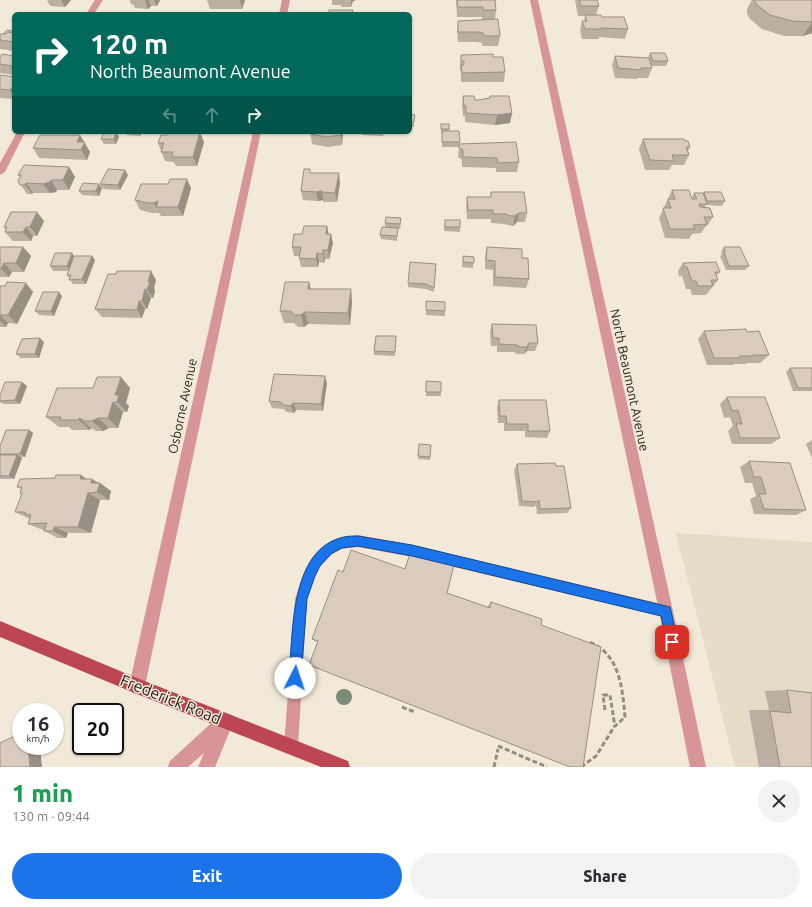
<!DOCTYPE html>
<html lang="en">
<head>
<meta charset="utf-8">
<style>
	body { margin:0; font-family:Ubuntu,sans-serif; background:#f2f2f3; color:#2b2b33; height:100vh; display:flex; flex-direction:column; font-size:15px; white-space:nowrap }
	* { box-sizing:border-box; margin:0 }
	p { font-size:13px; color:#7c7c81 }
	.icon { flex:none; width:22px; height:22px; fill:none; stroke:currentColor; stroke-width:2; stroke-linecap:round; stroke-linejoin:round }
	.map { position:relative; height:767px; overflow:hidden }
	.details { display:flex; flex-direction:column; background:#fff; flex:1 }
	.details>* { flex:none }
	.hud { position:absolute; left:12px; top:12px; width:400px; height:122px; border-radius:6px; box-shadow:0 1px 3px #0004; background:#00695c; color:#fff; overflow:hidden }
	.speed { position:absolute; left:12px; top:703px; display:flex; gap:8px; font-size:20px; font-weight:700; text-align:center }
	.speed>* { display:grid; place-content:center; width:52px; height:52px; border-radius:50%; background:#fff; box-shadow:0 1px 3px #0004; line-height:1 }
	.speed small { font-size:10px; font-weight:400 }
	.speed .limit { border:2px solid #111; border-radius:6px; background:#fff; color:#111 }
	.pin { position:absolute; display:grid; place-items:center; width:34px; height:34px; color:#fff; margin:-17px; border-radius:8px; box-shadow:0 2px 6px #0006 }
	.me { position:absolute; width:44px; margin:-22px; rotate:4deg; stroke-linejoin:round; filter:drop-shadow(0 0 3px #0008) }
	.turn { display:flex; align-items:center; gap:14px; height:84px; padding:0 12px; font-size:18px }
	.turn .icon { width:52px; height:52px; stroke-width:2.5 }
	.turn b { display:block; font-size:28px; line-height:34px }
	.lanes { display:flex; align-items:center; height:38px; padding:0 12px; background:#0003; justify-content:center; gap:20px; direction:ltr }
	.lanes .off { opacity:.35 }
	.round { display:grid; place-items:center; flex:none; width:42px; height:42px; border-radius:21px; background:#f2f2f3 }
	.headline { display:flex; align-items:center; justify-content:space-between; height:68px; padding:0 12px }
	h1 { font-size:24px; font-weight:800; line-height:30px; color:#1e9e55 }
	.primary-button { display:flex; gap:8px; margin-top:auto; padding:8px 12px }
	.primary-button a { flex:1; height:46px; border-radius:24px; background:#1a73e8; color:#fff; font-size:16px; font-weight:800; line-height:46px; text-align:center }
	.primary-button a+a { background:#f2f2f3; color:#2b2b33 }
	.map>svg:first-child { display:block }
	.commercial { fill:#e6dbc7 }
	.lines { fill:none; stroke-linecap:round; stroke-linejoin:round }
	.path { stroke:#948e82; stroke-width:3; stroke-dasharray:5 2.5; stroke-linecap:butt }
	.service { fill:#d89597; fill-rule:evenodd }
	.minor { fill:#d89597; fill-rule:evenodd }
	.primary { fill:#bc4652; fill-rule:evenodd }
	.tree { fill:#7a8c78 }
	.wall { fill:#bbafa3 }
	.shaded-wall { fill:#988f85 }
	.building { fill:#d9ccbe; stroke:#988f85 }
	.route { fill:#1a73e8; stroke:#114b97 }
	.labels { text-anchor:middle; stroke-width:3; stroke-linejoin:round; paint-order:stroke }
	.street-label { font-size:13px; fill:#221f19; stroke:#f2e9d9 }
	.near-street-label { font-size:16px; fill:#221f19; stroke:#f2e9d9 }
</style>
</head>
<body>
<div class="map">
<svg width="812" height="767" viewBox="0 0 812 767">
	<rect width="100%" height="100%" fill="#f2e9d9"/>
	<!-- commercial -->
	<path class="commercial" d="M676 533 812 542V767H735Z"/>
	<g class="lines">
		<!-- path -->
		<g class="path">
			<path d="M402 707 415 712"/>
			<path d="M605 710 603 695H610L615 727"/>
			<path d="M498 746 547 767"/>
			<path d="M494 767 498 749"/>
			<path d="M581 767 596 756 614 727 625 717C623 695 621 668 605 652 600 647 594 645 589 641"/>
		</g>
		<!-- service -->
		<path class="service" d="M358 535 412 545 666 605 670 607 672 611 670 615 666 617 412 557 358 547 341 549 332 554 320 566 315 576 307 599 298 746 296 751 291 753 286 751 284 746 295 599 304 573 312 558 324 546 336 539Z"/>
		<!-- minor -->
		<g class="minor">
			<path d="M95 0H103L94 14H86Z"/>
			<path d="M282 0H290L287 14H279Z"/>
			<path d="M530 0H538L673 611 706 767H690L659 611Z"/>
			<path d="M17 132H25L5 172 0 175V163Z"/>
			<path d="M253 132H261L145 686 143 692 137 694 131 692 129 686Z"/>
			<path d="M226 713 232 715 234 721 215 767H198L204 753 188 767H168L170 761 220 715Z"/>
		</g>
		<!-- primary -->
		<path class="primary" d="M0 621 137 678 348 761 350 767H321L137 694 0 637Z"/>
	</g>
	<!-- trees -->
	<circle class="tree" cx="344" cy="697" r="8"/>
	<!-- wall -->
	<g class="wall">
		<path d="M47 0H71L65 7 50 6Z"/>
		<path d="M130 0H160L157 6H151L148 9 135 8 134 5 131 4Z"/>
		<path d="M207 0H245L242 9H210Z"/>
		<path d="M332 0H355V1H353L351 7H341V5H332Z"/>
		<path d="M456 0H495L496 10 495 20 500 36 498 46H482V43L477 42H458L457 31 458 21 491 20H482V17H457Z"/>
		<path d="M575 0H597L599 6 596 15 628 29 625 39 599 37V39H582L580 30 582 21H584L585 16H578Z"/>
		<path d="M752 0H812V33L803 36H784L762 29 750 19 747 14V9Z"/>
		<path d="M14 31V51L0 49V34H3Z"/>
		<path d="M650 53 668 61 666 66H652V68L648 78H638L637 79 615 78 612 66 615 56 648 58Z"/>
		<path d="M461 55 493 57 505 72 504 82H461V71H460V65Z"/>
		<path d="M14 56V75L0 73V57Z"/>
		<path d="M0 75 14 77V99L0 98Z"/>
		<path d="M463 96 475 100H478L490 99V96L512 113 510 123 495 125 465 122V116H463L462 106Z"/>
		<path d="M410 114 414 120V127H410Z"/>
		<path d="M441 124H449V131L460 142 459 144 519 162 517 172H496V168L462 167V160L458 157 459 147H442V134L441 133Z"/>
		<path d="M116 132 119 137 116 144H104L101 139Z"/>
		<path d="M126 132H142L140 136 127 135Z"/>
		<path d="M310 132H343L342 145 328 147 312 144Z"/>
		<path d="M362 132H384L383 136 362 135Z"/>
		<path d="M643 139 685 141 690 147 688 151 689 155 684 165H672L669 170H645L639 149Z"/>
		<path d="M84 142 90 152 87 160 39 158 33 148Z"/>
		<path d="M204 142 197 166H176L174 162 165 161 158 143Z"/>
		<path d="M69 167 75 177 69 190H57L56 192 50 193H33L32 194H27L18 181 20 177 18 175Z"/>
		<path d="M311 173 340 183 337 202H323V200L318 201 303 200 301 191Z"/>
		<path d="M128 175 120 190 103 189 100 184Z"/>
		<path d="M102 188 99 196 82 195 79 191Z"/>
		<path d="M191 188 183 216H161L159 213H152L140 210 135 200Z"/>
		<path d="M672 190 692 198 694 193H703L704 192 725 201 722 206 706 205 705 208 713 217 707 226H706L701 233 692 234 689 239 665 238 659 218Z"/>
		<path d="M491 192 527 213 525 222H517L513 226 508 225 504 224 491 223V219H467L466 206 467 197H490Z"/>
		<path d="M445 220 460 227V232L444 231Z"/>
		<path d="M44 221 37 236H33L31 241H13L5 232 6 230 4 227Z"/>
		<path d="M385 223H401L400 229H398L397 241 381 239 380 235 385 227Z"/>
		<path d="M327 226 328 234 333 243 329 259H325L324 263 319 262 318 267H301L299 258V256H294L292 247 302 234Z"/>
		<path d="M0 247H23L31 256 24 272H12L9 277H0Z"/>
		<path d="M487 247 522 258 529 279 526 288 493 286V270L485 269V256Z"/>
		<path d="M724 247 749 266 745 270H726L720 256 722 255 721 252Z"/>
		<path d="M72 253 74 256H92L95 260 86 284H73L67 275 68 271H53L50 266Z"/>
		<path d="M463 256 474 257 473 268 462 267Z"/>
		<path d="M683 263 720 272 716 276 718 280 706 295H692L690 289H686L682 276H679L678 271Z"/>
		<path d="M436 264 434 292 426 289 408 287V283Z"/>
		<path d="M156 280 154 288 155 291 153 298H151L147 309H145L142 318 102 317 95 309Z"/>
		<path d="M309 282 311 289H351L352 302 350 325 308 324 304 327H298L294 323H284L280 311Z"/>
		<path d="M0 286 33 292 17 324 8 323 6 327H0Z"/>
		<path d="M62 296 54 316 39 315 35 311Z"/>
		<path d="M426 301 445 311V316L426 315Z"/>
		<path d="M492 324 538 343 535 351H527L524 354H517L514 352H497V346H491L490 332Z"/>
		<path d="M704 331 747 332 769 355 760 363H747L745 364H734L733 365H707L698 339Z"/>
		<path d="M396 336 395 356 374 355V351Z"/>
		<path d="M44 342 39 358H21L16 354Z"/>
		<path d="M790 368H812V391H793L786 372Z"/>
		<path d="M426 381 441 392V396H426Z"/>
		<path d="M327 383 323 411 296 410 294 413 286 412 284 409 272 408 269 401Z"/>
		<path d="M27 386 20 404H3L0 402V395Z"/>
		<path d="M93 388H130L126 403 129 406 127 412H123L118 428H109L103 431H96L91 428 90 430H72L69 427H59L46 417Z"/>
		<path d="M727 397 780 438 771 444H732L728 431 733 426 730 417 724 418 720 404Z"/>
		<path d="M499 400 550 431 547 438 525 437V431H504V423H498L497 407Z"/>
		<path d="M29 430 33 433 25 457H20L22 458 14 479H0V446Z"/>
		<path d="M812 440V458L806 444Z"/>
		<path d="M419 444 431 445 430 460 418 459Z"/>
		<path d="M749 461 806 510 796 515 754 514 750 499 756 496 752 483H745L740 467Z"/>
		<path d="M517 464 556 466 571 508 567 513 537 514 536 505 534 507 519 506 514 470Z"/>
		<path d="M86 479 98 483 111 491 109 500H100L91 533H68L66 538H58L44 531 45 530H43L28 524 30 519 15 512 22 494 20 493 21 489 17 487Z"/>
		<path d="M343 572 447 593 487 607 491 602 542 619 318 643 312 639Z"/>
		<path d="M787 690 812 767H759L749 710H769L765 691Z"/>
	</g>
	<!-- shaded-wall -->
	<g class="shaded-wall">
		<path d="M61 0H71L65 7Z"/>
		<path d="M145 0H149L151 6 148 9Z"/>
		<path d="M154 0H160L157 6Z"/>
		<path d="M240 0H245L242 9Z"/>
		<path d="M351 0H355V1H353L351 7Z"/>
		<path d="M812 22V33L803 36Z"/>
		<path d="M14 85V96L10 90Z"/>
		<path d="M512 113 510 123 495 125 497 115Z"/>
		<path d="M116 132 119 137 116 144 114 139Z"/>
		<path d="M138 132H142L140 136Z"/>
		<path d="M200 132 204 142 197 166 193 157Z"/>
		<path d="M341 132H343L342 145 341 135Z"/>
		<path d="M80 135 90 152 87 160 77 142Z"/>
		<path d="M69 167 75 177 69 190 63 180Z"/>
		<path d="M125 170 128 175 120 190 118 185Z"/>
		<path d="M339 173 340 183 337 202 335 193Z"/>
		<path d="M187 179 191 188 183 216 178 207Z"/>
		<path d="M51 180 57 190 56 192 50 193 43 184Z"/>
		<path d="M26 183 33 193 32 194 25 185Z"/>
		<path d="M99 184 102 188 99 196 96 191Z"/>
		<path d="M322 191 323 200 318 201 316 192Z"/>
		<path d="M158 201 156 207 159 213 154 203Z"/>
		<path d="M37 212 44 221 37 236 30 227Z"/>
		<path d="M519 213 517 222 513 226 515 216Z"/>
		<path d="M327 226 329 235 326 234Z"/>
		<path d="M26 227 33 236 31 241 23 232Z"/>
		<path d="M331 234 333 243 329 259 328 250Z"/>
		<path d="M23 247 31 256 24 272 16 263Z"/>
		<path d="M323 250 325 259 324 263 323 254Z"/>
		<path d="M72 253 75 258 70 271 67 266Z"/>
		<path d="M317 253 319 262 318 267 316 259Z"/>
		<path d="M92 256 95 260 86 284 82 279Z"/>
		<path d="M4 263 12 272 9 277 1 269Z"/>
		<path d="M151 271 156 280 154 288 155 291 153 298 147 290 148 282Z"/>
		<path d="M309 282 312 295 308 289Z"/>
		<path d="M26 283 33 292 17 324 8 315Z"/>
		<path d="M145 289 151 298 147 309 142 301Z"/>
		<path d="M351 289 352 302 350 325 348 313Z"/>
		<path d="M59 292 62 296 54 316 51 311Z"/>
		<path d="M139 301 145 309 142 318 137 310Z"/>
		<path d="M305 312 308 324 304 327 301 315Z"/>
		<path d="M0 315 8 323 6 327 0 321Z"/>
		<path d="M40 338 44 342 39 358 35 354Z"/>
		<path d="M529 343 527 351 524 354 527 347Z"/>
		<path d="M325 376 327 383 323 411 321 404Z"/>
		<path d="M121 377 130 388 126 403 129 406 127 412 117 402 115 395Z"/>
		<path d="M22 382 27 386 20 404 15 400Z"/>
		<path d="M113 402 123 412 118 428 108 418Z"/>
		<path d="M293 403 296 410 294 413 291 406Z"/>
		<path d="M79 418 91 428 90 430 79 420Z"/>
		<path d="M98 418 109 428 103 431 92 421Z"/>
		<path d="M29 430 33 433 25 457 20 454Z"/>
		<path d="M17 455 22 458 14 479 9 476Z"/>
		<path d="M81 475 91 482 92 479 100 484V483L111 491 109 500 97 492 80 479Z"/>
		<path d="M88 493 100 500 91 533 78 527Z"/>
		<path d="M54 527 68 533 66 538 53 531Z"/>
		<path d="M28 746H40L42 767H30Z"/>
	</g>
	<!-- building -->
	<g class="building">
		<path d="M457 0H495L496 10H483V7H458Z"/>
		<path d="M579 0H597L599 6H581Z"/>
		<path d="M754 0H812V22L792 21 770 15 757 5Z"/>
		<path d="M329 10H353L352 14H329Z"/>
		<path d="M585 15H601L602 17H624L628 29 601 28 602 29H585L582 21H587Z"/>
		<path d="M498 19 500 36H484L483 33 478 32H458V21Z"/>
		<path d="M7 30 14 31V33L8 32 6 34H3Z"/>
		<path d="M8 32 14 33V42L0 40V34H6Z"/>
		<path d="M650 53H665L668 61H653Z"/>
		<path d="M2 54 14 56V69H11L13 66 0 64V57Z"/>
		<path d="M493 54V57H503L505 72 462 73 461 65H464V61H461V55Z"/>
		<path d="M615 56 649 58 652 68H641V70L618 68Z"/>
		<path d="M0 75 14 77V85L10 90 0 89Z"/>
		<path d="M463 96H474L475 100H478L490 98V96H509L512 113 497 115 466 113V106H464Z"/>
		<path d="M410 114 415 115 414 122H410Z"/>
		<rect x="441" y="124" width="8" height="5"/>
		<path d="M442 131H459L460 142H442Z"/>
		<path d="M104 132H116L114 139H101Z"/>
		<path d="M168 132H200L193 157H172L173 152H161L164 143H158L161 135H167Z"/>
		<path d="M310 132H341V135L327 137 310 134Z"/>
		<path d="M40 135H80L77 142H85L81 150 33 148Z"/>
		<path d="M643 139H684L685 141H688L690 147H686L689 155H672L674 161 650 160Z"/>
		<path d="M516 142 519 162 498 163 497 158 463 157V150L459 148V144Z"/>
		<path d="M24 165 69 167 63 180H51L50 182 43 184 26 183 25 185H20L18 181 21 175H18Z"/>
		<path d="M108 169 125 170 118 185 100 184Z"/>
		<path d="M304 169H310V173H339L335 193 322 192V191L316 192 301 191Z"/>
		<path d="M170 179H187L178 207H156L158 201 154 203H148L135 200 141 184H168Z"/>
		<path d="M83 183 99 184 96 191H79Z"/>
		<path d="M672 190H689L692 199H697L694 193H703L707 204H699L700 207 710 208 713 217H704L707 224 693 225 695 229H670L663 208H671L668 199H675Z"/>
		<path d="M491 192H524L527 213H519L515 216H510L506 214H493V210H468L467 197H491Z"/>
		<path d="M704 192H721L725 201H707Z"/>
		<path d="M11 212H37L30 227H26L23 232H5L7 227H4Z"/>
		<path d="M386 217 401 218 400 224 385 223Z"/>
		<rect x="445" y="220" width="15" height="7"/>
		<path d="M304 226H327L326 234H331L328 250H323V254L317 253 316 259 299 258 301 247H292L294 234H302Z"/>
		<path d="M382 227 398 228 397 236 380 235Z"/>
		<path d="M0 247H23L16 263H4L1 269H0Z"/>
		<path d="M487 247 522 249V258H528L529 279 495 277V261L486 260Z"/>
		<path d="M724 247H740L749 266H729L724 252H725Z"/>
		<path d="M55 253H72L67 266H50Z"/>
		<path d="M74 256H92L82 279 69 280 71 275H67Z"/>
		<path d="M463 256 474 257V263L463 262Z"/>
		<path d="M410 262 436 264 434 288 426 284 408 283Z"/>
		<path d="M716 262 720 272H715L718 280H711L713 286H698L696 281H692L687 267H685L683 263Z"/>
		<path d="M117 271H151L148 282H150L147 290 145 289 142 301H139L137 310 95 309 108 274H116Z"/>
		<path d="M7 282 26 283 8 315H0V286H5Z"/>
		<path d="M285 282H309L308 289H351L348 313 305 312 301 315H294L291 311H280Z"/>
		<path d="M43 292H59L51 311H35Z"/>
		<path d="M426 301 445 302V311L426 310Z"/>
		<path d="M492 324 536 325 538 343H529L527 347H520L517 345 499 344V338H493Z"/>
		<path d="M746 329 747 332 759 331 769 355H753V356H740V358H714L704 331Z"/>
		<path d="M376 336H396L395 352 374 351Z"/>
		<path d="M40 338 35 354H16L22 339Z"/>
		<path d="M790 368H812V388H798Z"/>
		<path d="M274 374 325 376 321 404 293 403 291 406 283 405 281 402 269 401Z"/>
		<path d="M97 377H121L115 395H119L117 402H113L108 418H98L92 421H85L79 418V420H60L61 417H46L57 388H93Z"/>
		<path d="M426 381 441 382V392H426Z"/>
		<path d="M5 382H22L15 400 0 401V395Z"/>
		<path d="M727 397H765L780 438H740L736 424H742L738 410 732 411Z"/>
		<path d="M499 400H546L550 431H528V424H507L506 416H500Z"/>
		<path d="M6 430H29L20 454H0V446Z"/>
		<path d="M419 444 431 445 430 457 418 456Z"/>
		<path d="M0 455H17L9 476H0Z"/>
		<path d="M749 461 790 463 806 510 764 509 759 494H766L761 477H754Z"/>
		<path d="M555 463 556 466H564L571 508 540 509 539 500 537 502 522 501 517 464Z"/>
		<path d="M56 475H81L80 479H92L91 483H100L97 492 88 493 78 527H54L53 531H44L47 523 28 524 31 515 25 514V512H15L22 493H20L22 487H17L20 479 55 478Z"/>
		<path d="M351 550 405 569 411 550 454 565 447 593 490 608 491 602 542 619 541 625 601 647 583 767H570L309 665 318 641 312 639 338 570 343 572Z"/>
		<path d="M787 690 812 693V767H780L770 711 791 713Z"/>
		<path d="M21 733V746H28L30 767H0V743Z"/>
	</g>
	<!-- route -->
	<path class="route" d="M358 536 412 545 666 606 670 607 671 611 678 642 676 647 672 648 668 647 661 616 412 556 358 546 342 548 331 554 320 566 315 576 307 599 301 678 300 682 295 684 291 682 289 678C293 636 289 553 340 538 346 536 352 536 358 536Z"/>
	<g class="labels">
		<!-- street labels -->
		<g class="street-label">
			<text transform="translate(630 380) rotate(78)" y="5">North Beaumont Avenue</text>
			<text transform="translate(182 406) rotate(-78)" y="5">Osborne Avenue</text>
		</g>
		<!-- near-street labels -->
		<g class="near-street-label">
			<text transform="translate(171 699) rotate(22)" y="6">Frederick Road</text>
		</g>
	</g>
</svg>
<div class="speed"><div>16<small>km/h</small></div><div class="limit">20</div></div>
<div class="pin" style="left:672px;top:642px;background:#d93025"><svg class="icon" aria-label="arrive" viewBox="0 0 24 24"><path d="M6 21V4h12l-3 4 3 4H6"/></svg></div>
<svg class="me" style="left:295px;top:678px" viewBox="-20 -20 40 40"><circle r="19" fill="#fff"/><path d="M0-13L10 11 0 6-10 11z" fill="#1a73e8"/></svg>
<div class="hud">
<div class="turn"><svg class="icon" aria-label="right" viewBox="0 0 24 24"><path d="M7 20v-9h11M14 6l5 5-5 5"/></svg><div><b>120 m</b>North Beaumont Avenue</div></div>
<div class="lanes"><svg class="icon off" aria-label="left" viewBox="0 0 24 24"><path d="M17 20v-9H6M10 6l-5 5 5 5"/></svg><svg class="icon off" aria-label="ahead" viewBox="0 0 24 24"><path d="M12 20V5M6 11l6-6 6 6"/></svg><svg class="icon" aria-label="right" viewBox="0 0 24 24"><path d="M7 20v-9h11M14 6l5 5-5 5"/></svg></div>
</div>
</div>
<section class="details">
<div class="headline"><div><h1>1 min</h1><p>130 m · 09:44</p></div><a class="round"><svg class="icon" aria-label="close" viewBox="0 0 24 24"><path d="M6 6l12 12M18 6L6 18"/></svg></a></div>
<div class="primary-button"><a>Exit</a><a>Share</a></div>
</section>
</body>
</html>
